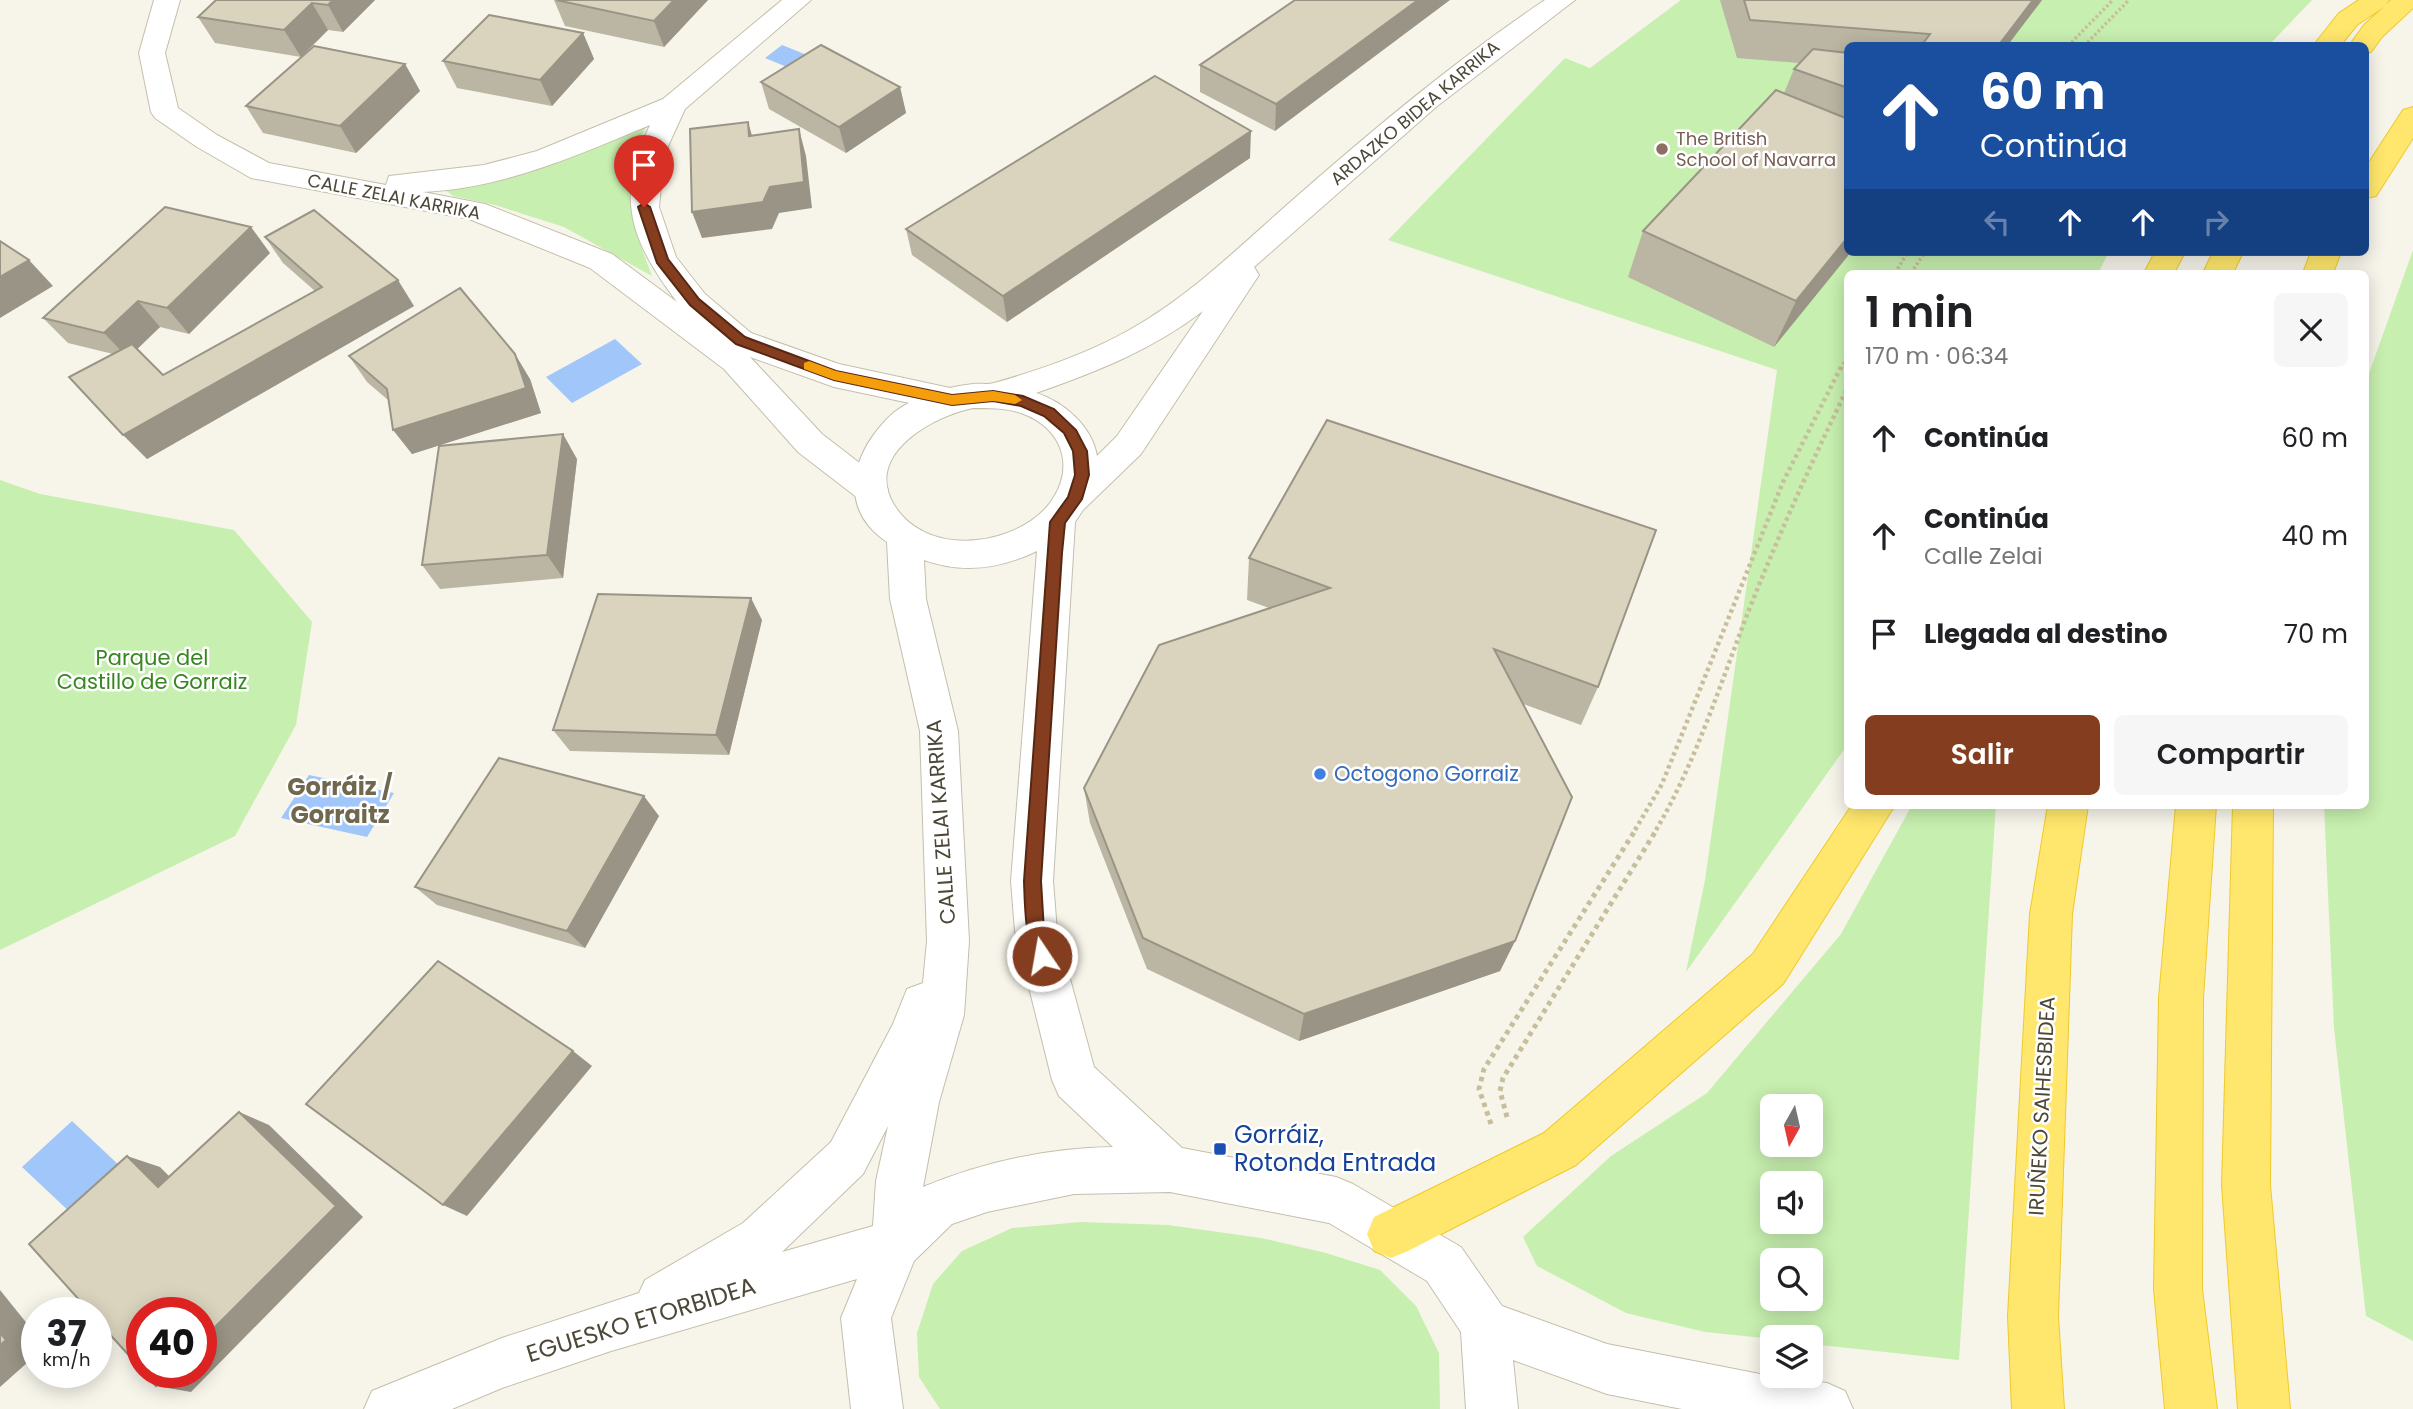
<!DOCTYPE html>
<html lang="es">
<head>
<meta charset="utf-8">
<style>
	body { margin:0; font-family:Poppins,sans-serif; background:#f6f6f6; color:#202124; height:100vh; display:flex; flex-direction:column; font-size:26px; white-space:nowrap }
	* { box-sizing:border-box; margin:0 }
	p { font-size:23px; color:#757577 }
	.icon { flex:none; width:38px; height:38px; fill:none; stroke:currentColor; stroke-width:2; stroke-linecap:round; stroke-linejoin:round }
	.map { position:relative; flex:1; overflow:hidden }
	.panel { position:absolute; left:1844px; top:270px; width:525px; height:539px; display:flex; flex-direction:column; background:#fff; border-radius:10px; box-shadow:0 4px 18px #0003 }
	.panel>* { flex:none }
	.guide { position:absolute; left:1844px; top:42px; width:525px; height:214px; border-radius:10px; box-shadow:0 4px 18px #0003; background:#1a4fa0; color:#fff; overflow:hidden }
	.needle { width:46px; rotate:188deg }
	.buttons { position:absolute; left:1760px; top:1094px; display:grid; gap:14px }
	.buttons a { display:grid; place-items:center; width:63px; height:63px; border-radius:10px; background:#fff; box-shadow:0 4px 18px #0003; font-size:35px }
	.speed { position:absolute; left:21px; top:1297px; display:flex; gap:14px; font-size:35px; font-weight:700; text-align:center }
	.speed>* { display:grid; place-content:center; width:91px; height:91px; border-radius:50%; background:#fff; box-shadow:0 4px 18px #0003; line-height:1 }
	.speed small { font-size:18px; font-weight:400 }
	.speed .limit { border:10px solid #d22; background:#fff; color:#111 }
	.pin { position:absolute; display:grid; place-items:center; width:60px; height:60px; color:#fff; margin:-72px -30px; border-radius:50% 50% 50% 0; rotate:-45deg; box-shadow:0 0 7px #0007 }
	.pin .icon { rotate:45deg }
	.me { position:absolute; width:77px; margin:-38px; rotate:348deg; stroke-linejoin:round; filter:drop-shadow(0 0 5px #0008) }
	.turn { display:flex; align-items:center; gap:24px; height:147px; padding:0 21px; font-size:32px }
	.turn .icon { width:91px; height:91px; stroke-width:2.5 }
	.turn b { display:block; font-size:49px; line-height:60px }
	.lanes { display:flex; align-items:center; height:66px; padding:0 21px; background:#0003; justify-content:center; gap:35px; direction:ltr }
	.lanes .off { opacity:.35 }
	.round { display:grid; place-items:center; flex:none; width:74px; height:74px; border-radius:10px; background:#f6f6f6 }
	.summary { display:flex; align-items:center; justify-content:space-between; height:119px; padding:0 21px }
	h1 { font-size:42px; font-weight:600; line-height:52px }
	.action { display:flex; gap:14px; margin-top:auto; padding:14px 21px }
	.action a { flex:1; height:80px; border-radius:10px; background:#843e1f; color:#fff; font-size:28px; font-weight:600; line-height:80px; text-align:center }
	.action a+a { background:#f6f6f6; color:#202124 }
	ul { padding:0; list-style:none }
	li { display:flex; align-items:center; gap:21px; height:98px; padding:0 21px }
	li div { flex:1 }
	li b { display:block; font-size:26px }
	li em { font-style:normal }
	.map>svg:first-child { display:block }
	.green { fill:#c7efaf; fill-rule:evenodd }
	.water { fill:#a1c6f9 }
	.lines { fill:none; stroke-linecap:round; stroke-linejoin:round }
	.minor-casing { stroke:#c4bfab; stroke-width:2 }
	.tertiary-casing { stroke:#c4bfab; stroke-width:2 }
	.motorway-casing { stroke:#f0c92b; stroke-width:2 }
	.path-far2 { stroke:#c7bf9b; stroke-width:3.5; stroke-dasharray:2.5 2.5; stroke-linecap:butt }
	.path-far1 { stroke:#c7bf9b; stroke-width:4.5; stroke-dasharray:3.5 3.5; stroke-linecap:butt }
	.path { stroke:#c7bf9b; stroke-width:5; stroke-dasharray:4.5 4.5; stroke-linecap:butt }
	.minor { fill:#fff; fill-rule:evenodd }
	.tertiary { fill:#fff; fill-rule:evenodd }
	.motorway { fill:#ffe76d; fill-rule:evenodd }
	.wall { fill:#bbb6a3 }
	.shaded-wall { fill:#999485 }
	.building { fill:#dad4be; stroke:#999485; stroke-width:2 }
	.route { fill:#843e1f; stroke:#562814; stroke-width:2 }
	.slow { fill:#f59e0b }
	.education-dot { fill:#8d6e63; stroke:#fff; stroke-width:2.5 }
	.shop-dot { fill:#3f7fe0; stroke:#fff; stroke-width:2.5 }
	.transit-dot { fill:#1a4fb4; stroke:#fff; stroke-width:2.5 }
	.labels { text-anchor:middle; stroke-width:5; stroke-linejoin:round; paint-order:stroke }
	.far-street-label { font-size:18px; fill:#4c4737; stroke:#fff }
	.far-education-label { font-size:18px; fill:#785e54; stroke:#fff; text-anchor:start }
	.park-label { font-size:21px; fill:#378721; stroke:#fff }
	.shop-label { font-size:21px; fill:#366cbe; stroke:#fff; text-anchor:start }
	.street-label { font-size:21px; fill:#4c4737; stroke:#fff }
	.quarter-label { font-size:24px; font-weight:bold; fill:#70684d; stroke:#fff }
	.near-transit-label { font-size:24px; fill:#164399; stroke:#fff; text-anchor:start }
	.near-street-label { font-size:24px; fill:#4c4737; stroke:#fff }
</style>
</head>
<body>
<div class="map">
<svg width="2413" height="1409" viewBox="0 0 2413 1409">
	<rect width="100%" height="100%" fill="#f7f5ea"/>
	<!-- green -->
	<g class="green">
		<path d="M1681 0H2312L2269 45 1848 46V252H2109L2098 273H1848V744L1686 972 1705 880 1777 370 1388 240 1565 58 1590 68Z"/>
		<path d="M646 127C641 138 633 151 631 163 624 203 638 239 652 276L564 227 495 205 453 196 444 189 545 166Z"/>
		<path d="M2413 250V1341L2366 1316 2334 1028 2324 805H2366V382Z"/>
		<path d="M0 480 40 494 234 530 312 622 296 725 235 836 0 950Z"/>
		<path d="M1912 805H1996L1959 1360 1811 1344V1337H1773V1339L1705 1332 1626 1313 1537 1266 1523 1237 1611 1156 1707 1093 1841 934ZM1811 1106V1144H1773V1106ZM1811 1183V1222H1773V1183ZM1811 1260V1298H1773V1260Z"/>
		<path d="M1081 1222 1168 1225 1261 1238 1326 1253 1380 1270 1416 1306 1439 1353 1440 1409H940L919 1377 917 1333 933 1284 962 1251 1012 1228Z"/>
	</g>
	<!-- water -->
	<g class="water">
		<path d="M782 45 817 59 799 72 765 58Z"/>
		<path d="M615 339 642 364 572 403 546 377Z"/>
		<path d="M309 775 394 793 367 837 281 818Z"/>
		<path d="M72 1121 122 1168 73 1215 22 1167Z"/>
	</g>
	<g class="lines">
		<!-- minor casing -->
		<g class="minor-casing">
			<path id="minor" d="M154 0H180L165 53 178 108 217 135 269 163 386 185 389 176 484 165 537 151 663 99 782 0H811L685 109 664 155 659 207 676 257 705 294 751 333 839 364 964 391 969 400 964 409 952 412 834 387 750 357 822 434 883 481 888 490 883 499 871 503 859 499 798 452 724 369 590 268 469 219 251 178 197 147 155 118 151 112 139 53ZM650 125C615 199 630 239 677 302L612 254 485 204 423 192C502 189 578 155 650 125Z"/>
		</g>
		<!-- tertiary casing -->
		<g class="tertiary-casing">
			<path id="tertiary" d="M1545 0H1575L1436 107 1254 267 1259 275 1141 454 1083 510 1075 522 1053 881 1057 931 1094 1067 1182 1148 1336 1177 1353 1184 1461 1247 1502 1306 1607 1344 1765 1375 1827 1383 1845 1391 1853 1409H1682L1607 1394 1513 1360 1518 1409H1466L1461 1332 1427 1281 1329 1223 1170 1192 1074 1194 987 1212 952 1224 914 1261 891 1318 903 1409H851L841 1318 857 1279 611 1351 502 1388 452 1409H364L372 1391 502 1338 639 1293 645 1280 743 1223 831 1142 893 1024 907 989 923 983 927 941 920 731 890 599 887 542C838 509 851 457 886 420 905 399 944 387 973 384 980 383 987 385 994 383 1040 370 1089 353 1131 329 1193 294 1243 243 1296 197 1376 127 1457 59 1545 0ZM1203 311 1117 436 1097 456C1092 426 1064 402 1036 393 1096 372 1152 350 1203 311ZM973 408C989 408 1006 408 1021 413 1067 429 1077 475 1044 510 1006 548 923 556 893 503 865 453 934 416 973 408ZM1037 551 1011 881 1015 931 1052 1080 1059 1096 1113 1147C1048 1148 983 1162 923 1187L939 1102 964 1015 969 941 958 731 926 599 924 560C963 574 1000 569 1037 551ZM888 1126 876 1181 873 1226 782 1252 863 1174Z"/>
		</g>
		<!-- motorway casing -->
		<g class="motorway-casing">
			<g id="motorway">
				<path d="M2359 0H2389L2385 5 2391 0H2413V8L2382 37 2371 52 2366 53V46H2349L2364 25 2385 6 2357 25 2340 46H2313L2339 13Z"/>
				<path d="M2413 107V138L2376 196 2366 198V167L2403 110Z"/>
				<path d="M2155 252H2185L2174 273H2144Z"/>
				<path d="M2213 252H2243L2233 273H2203Z"/>
				<path d="M2311 252H2341L2333 273H2303Z"/>
				<path d="M1852 805H1895L1783 984 1576 1165 1408 1251 1391 1258 1374 1251 1367 1234 1374 1217 1544 1133 1753 954Z"/>
				<path d="M2048 805H2088L2072 914 2058 1316 2064 1409H2012L2008 1316 2030 914Z"/>
				<path d="M2176 805H2216L2203 998 2202 1289 2217 1409H2165L2154 1289 2159 998Z"/>
				<path d="M2233 805H2273L2270 1185 2290 1409H2238L2222 1185Z"/>
			</g>
		</g>
		<!-- path-far2 -->
		<g class="path-far2">
			<path d="M2068 46 2113 0"/>
			<path d="M2084 46 2129 0"/>
			<path d="M1895 273 1908 252"/>
			<path d="M1911 273 1925 252"/>
			<path d="M1841 369 1848 354"/>
		</g>
		<!-- path-far1 -->
		<g class="path-far1">
			<path d="M1635 830 1662 784 1783 482 1841 367"/>
			<path d="M1656 830C1696 762 1720 684 1749 610 1779 534 1812 461 1848 387"/>
		</g>
		<!-- path -->
		<g class="path">
			<path d="M1507 1117 1500 1091 1503 1078 1657 829"/>
			<path d="M1491 1124 1479 1089 1484 1069 1636 829"/>
		</g>
		<!-- minor -->
		<use href="#minor" class="minor"/>
		<!-- tertiary -->
		<use href="#tertiary" class="tertiary"/>
		<!-- motorway -->
		<use href="#motorway" class="motorway"/>
	</g>
	<!-- wall -->
	<g class="wall">
		<path d="M216 0H375L343 32 328 30 301 57 215 43 198 17Z"/>
		<path d="M554 0H708L664 47 565 26Z"/>
		<path d="M1295 0 1275 131 1200 92V65Z"/>
		<path d="M1720 0H2042L2007 46H1848V252H1851L1774 347 1628 277 1643 231 1784 93 1794 69 1799 63 1737 58Z"/>
		<path d="M583 33 594 59 552 106 457 88 443 61Z"/>
		<path d="M405 64 420 91 356 153 263 133 246 106Z"/>
		<path d="M761 82 900 87 906 113 846 153 769 109Z"/>
		<path d="M1250 158 1007 322 912 255 906 229Z"/>
		<path d="M265 237 414 306 147 459 113 354 68 343 43 318 270 253 189 334 160 327 137 349 163 375 315 291 283 263Z"/>
		<path d="M349 356 530 379 541 413 412 454 388 400 367 382Z"/>
		<path d="M577 459 563 578 440 589 422 565Z"/>
		<path d="M1249 558 1598 687 1581 725 1523 704 1515 941 1500 971 1299 1041 1147 969 1090 823 1084 788 1269 608 1247 600Z"/>
		<path d="M762 620 729 755 570 751 553 730Z"/>
		<path d="M659 816 585 948 437 905 415 887Z"/>
	</g>
	<!-- shaded-wall -->
	<g class="shaded-wall">
		<path d="M333 0H375L343 32 328 5Z"/>
		<path d="M674 0H708L664 47 654 21Z"/>
		<path d="M1418 0H1450L1275 131 1276 104Z"/>
		<path d="M2033 0H2042L2007 46H1998Z"/>
		<path d="M312 3 328 30 301 57 284 30Z"/>
		<path d="M583 33 594 59 552 106 540 80Z"/>
		<path d="M405 64 420 91 356 153 340 126Z"/>
		<path d="M900 87 906 113 846 153 839 127Z"/>
		<path d="M748 122 756 149 749 136Z"/>
		<path d="M799 129 806 156 812 208 779 213 772 229 702 238 692 212Z"/>
		<path d="M1251 131 1250 158 1007 322 1003 296Z"/>
		<path d="M251 227 270 253 189 334 167 308Z"/>
		<path d="M1848 237V252H1851L1774 347 1796 301Z"/>
		<path d="M29 260 53 286 0 318V277Z"/>
		<path d="M398 280 414 306 147 459 123 435Z"/>
		<path d="M138 301 160 327 128 358 104 333Z"/>
		<path d="M515 354 530 379 541 413 412 454 393 430Z"/>
		<path d="M563 434 577 459 563 578 547 555Z"/>
		<path d="M751 598 762 620 729 755 716 735Z"/>
		<path d="M644 796 659 816 585 948 567 931Z"/>
		<path d="M1515 941 1500 971 1299 1041 1304 1014Z"/>
		<path d="M573 1051 592 1066 467 1216 443 1205Z"/>
		<path d="M239 1112 269 1125 363 1217 191 1392 156 1386 171 1372H201V1341Z"/>
		<path d="M127 1156 160 1167 191 1198 158 1187Z"/>
		<path d="M0 1290 37 1336V1354L0 1387Z"/>
	</g>
	<!-- building -->
	<g class="building">
		<path d="M216 0H333L328 5 312 3 284 30 198 17Z"/>
		<path d="M556 0H674L654 21Z"/>
		<path d="M1295 0H1418L1276 104 1200 65Z"/>
		<path d="M1744 0H2033L1998 46H1921L1930 34 1750 20Z"/>
		<path d="M489 15 583 33 540 80 443 61Z"/>
		<path d="M821 45 900 87 839 127 761 82Z"/>
		<path d="M314 46 405 64 340 126 246 106Z"/>
		<path d="M1813 49 1848 53V88L1794 69Z"/>
		<path d="M1155 76 1251 131 1003 296 906 229Z"/>
		<path d="M1776 90 1848 119V237L1796 301 1643 231Z"/>
		<path d="M748 122 749 136 799 129 804 182 770 187 763 202 692 212 690 129Z"/>
		<path d="M165 207 251 227 167 308 138 301 104 333 43 318Z"/>
		<path d="M314 210 398 280 123 435 69 377 132 344 163 375 322 287 265 237Z"/>
		<path d="M0 241 29 260 0 277Z"/>
		<path d="M460 288 515 354 526 388 393 430 387 389 349 356Z"/>
		<path d="M1327 420 1656 530 1598 687 1494 649 1572 797 1515 941 1304 1014 1143 938 1084 788 1159 645 1330 588 1249 558Z"/>
		<path d="M563 434 547 555 422 565 439 446Z"/>
		<path d="M598 594 751 598 716 735 553 730Z"/>
		<path d="M499 758 644 796 567 931 415 887Z"/>
		<path d="M438 961 573 1051 443 1205 306 1104Z"/>
		<path d="M239 1112 336 1206 201 1341V1312H142V1370L96 1319V1312H90L29 1244 127 1156 158 1187Z"/>
		<path d="M0 1333 6 1340 0 1345Z"/>
		<path d="M143 1372H171L156 1386Z"/>
	</g>
	<!-- route -->
	<path class="route" d="M644 203 650 207 668 259 699 299 745 337 836 371 952 395 993 391 1023 396 1054 409 1076 430 1087 451 1089 475 1082 499 1065 523 1062 553 1041 881 1044 931 1051 956 1049 962 1042 964 1036 962C1025 936 1025 908 1024 881L1050 522 1068 497 1075 475 1073 451 1064 433 1044 416 1021 406 993 401 952 405 834 380 736 344 690 305 657 263 638 207Z"/>
	<!-- slow -->
	<path class="slow" d="M809 361 836 371 952 395 993 391 1015 395 1022 400 1015 404 993 401 952 405 834 380 804 369V363Z"/>
	<!-- markers -->
	<circle class="education-dot" cx="1662" cy="149" r="7"/>
	<circle class="shop-dot" cx="1320" cy="774" r="7"/>
	<rect class="transit-dot" x="1213" y="1142" width="14" height="14" rx="3.5"/>
	<g class="labels">
		<!-- far-street labels -->
		<g class="far-street-label">
			<text transform="translate(1415 113) rotate(-40)" y="6">ARDAZKO BIDEA KARRIKA</text>
			<text transform="translate(394 197) rotate(11)" y="6">CALLE ZELAI KARRIKA</text>
		</g>
		<!-- far-education labels -->
		<g class="far-education-label">
			<text x="1676" y="145">The British<tspan x="1676" dy="21">School of Navarra</tspan></text>
		</g>
		<!-- park labels -->
		<g class="park-label">
			<text x="152" y="665">Parque del<tspan x="152" dy="24">Castillo de Gorraiz</tspan></text>
		</g>
		<!-- shop labels -->
		<g class="shop-label">
			<text x="1334" y="781">Octogono Gorraiz</text>
		</g>
		<!-- street labels -->
		<g class="street-label">
			<text transform="translate(941 822) rotate(-94)" y="7">CALLE ZELAI KARRIKA</text>
			<text transform="translate(2042 1106) rotate(-87)" y="7">IRUÑEKO SAIHESBIDEA</text>
		</g>
		<!-- quarter labels -->
		<g class="quarter-label">
			<text x="340" y="795">Gorráiz /<tspan x="340" dy="28">Gorraitz</tspan></text>
		</g>
		<!-- near-transit labels -->
		<g class="near-transit-label">
			<text x="1234" y="1143">Gorráiz,<tspan x="1234" dy="28">Rotonda Entrada</tspan></text>
		</g>
		<!-- near-street labels -->
		<g class="near-street-label">
			<text transform="translate(641 1320) rotate(-17)" y="8">EGUESKO ETORBIDEA</text>
		</g>
	</g>
</svg>
<div class="buttons">
<a><svg class="needle" viewBox="-14 -14 28 28"><path d="M0-13l5 13h-10z" fill="#e53935"/><path d="M0 13l5-13h-10z" fill="#757577"/></svg></a>
<a><svg class="icon" aria-label="sound" viewBox="0 0 24 24"><path d="M4 9h4l5-4v14l-5-4H4zM17 9q2 3 0 6"/></svg></a>
<a><svg class="icon" aria-label="search" viewBox="0 0 24 24"><circle cx="10" cy="10" r="6"/><path d="M15 15l6 6"/></svg></a>
<a><svg class="icon" aria-label="layers" viewBox="0 0 24 24"><path d="M12 4l9 5-9 5-9-5zM3 14l9 5 9-5"/></svg></a>
</div>
<div class="speed"><div>37<small>km/h</small></div><div class="limit">40</div></div>
<div class="pin" style="left:644px;top:207px;background:#d93025"><svg class="icon" aria-label="arrive" viewBox="0 0 24 24"><path d="M6 21V4h12l-3 4 3 4H6"/></svg></div>
<svg class="me" style="left:1042px;top:956px" viewBox="-20 -20 40 40"><circle r="17" fill="#843e1f" stroke="#fff" stroke-width="3"/><path d="M0-11L8 9 0 5-8 9z" fill="#fff"/></svg>
<div class="guide">
<div class="turn"><svg class="icon" aria-label="ahead" viewBox="0 0 24 24"><path d="M12 20V5M6 11l6-6 6 6"/></svg><div><b>60 m</b>Continúa</div></div>
<div class="lanes"><svg class="icon off" aria-label="left" viewBox="0 0 24 24"><path d="M17 20v-9H6M10 6l-5 5 5 5"/></svg><svg class="icon" aria-label="ahead" viewBox="0 0 24 24"><path d="M12 20V5M6 11l6-6 6 6"/></svg><svg class="icon" aria-label="ahead" viewBox="0 0 24 24"><path d="M12 20V5M6 11l6-6 6 6"/></svg><svg class="icon off" aria-label="right" viewBox="0 0 24 24"><path d="M7 20v-9h11M14 6l5 5-5 5"/></svg></div>
</div>
<section class="panel">
<div class="summary"><div><h1>1 min</h1><p>170 m · 06:34</p></div><a class="round"><svg class="icon" aria-label="close" viewBox="0 0 24 24"><path d="M6 6l12 12M18 6L6 18"/></svg></a></div>
<ul>
<li><svg class="icon" aria-label="ahead" viewBox="0 0 24 24"><path d="M12 20V5M6 11l6-6 6 6"/></svg><div><b>Continúa</b></div><em>60 m</em></li>
<li><svg class="icon" aria-label="ahead" viewBox="0 0 24 24"><path d="M12 20V5M6 11l6-6 6 6"/></svg><div><b>Continúa</b><p>Calle Zelai</p></div><em>40 m</em></li>
<li><svg class="icon" aria-label="arrive" viewBox="0 0 24 24"><path d="M6 21V4h12l-3 4 3 4H6"/></svg><div><b>Llegada al destino</b></div><em>70 m</em></li>
</ul>
<div class="action"><a>Salir</a><a>Compartir</a></div>
</section>
</div>
</body>
</html>
